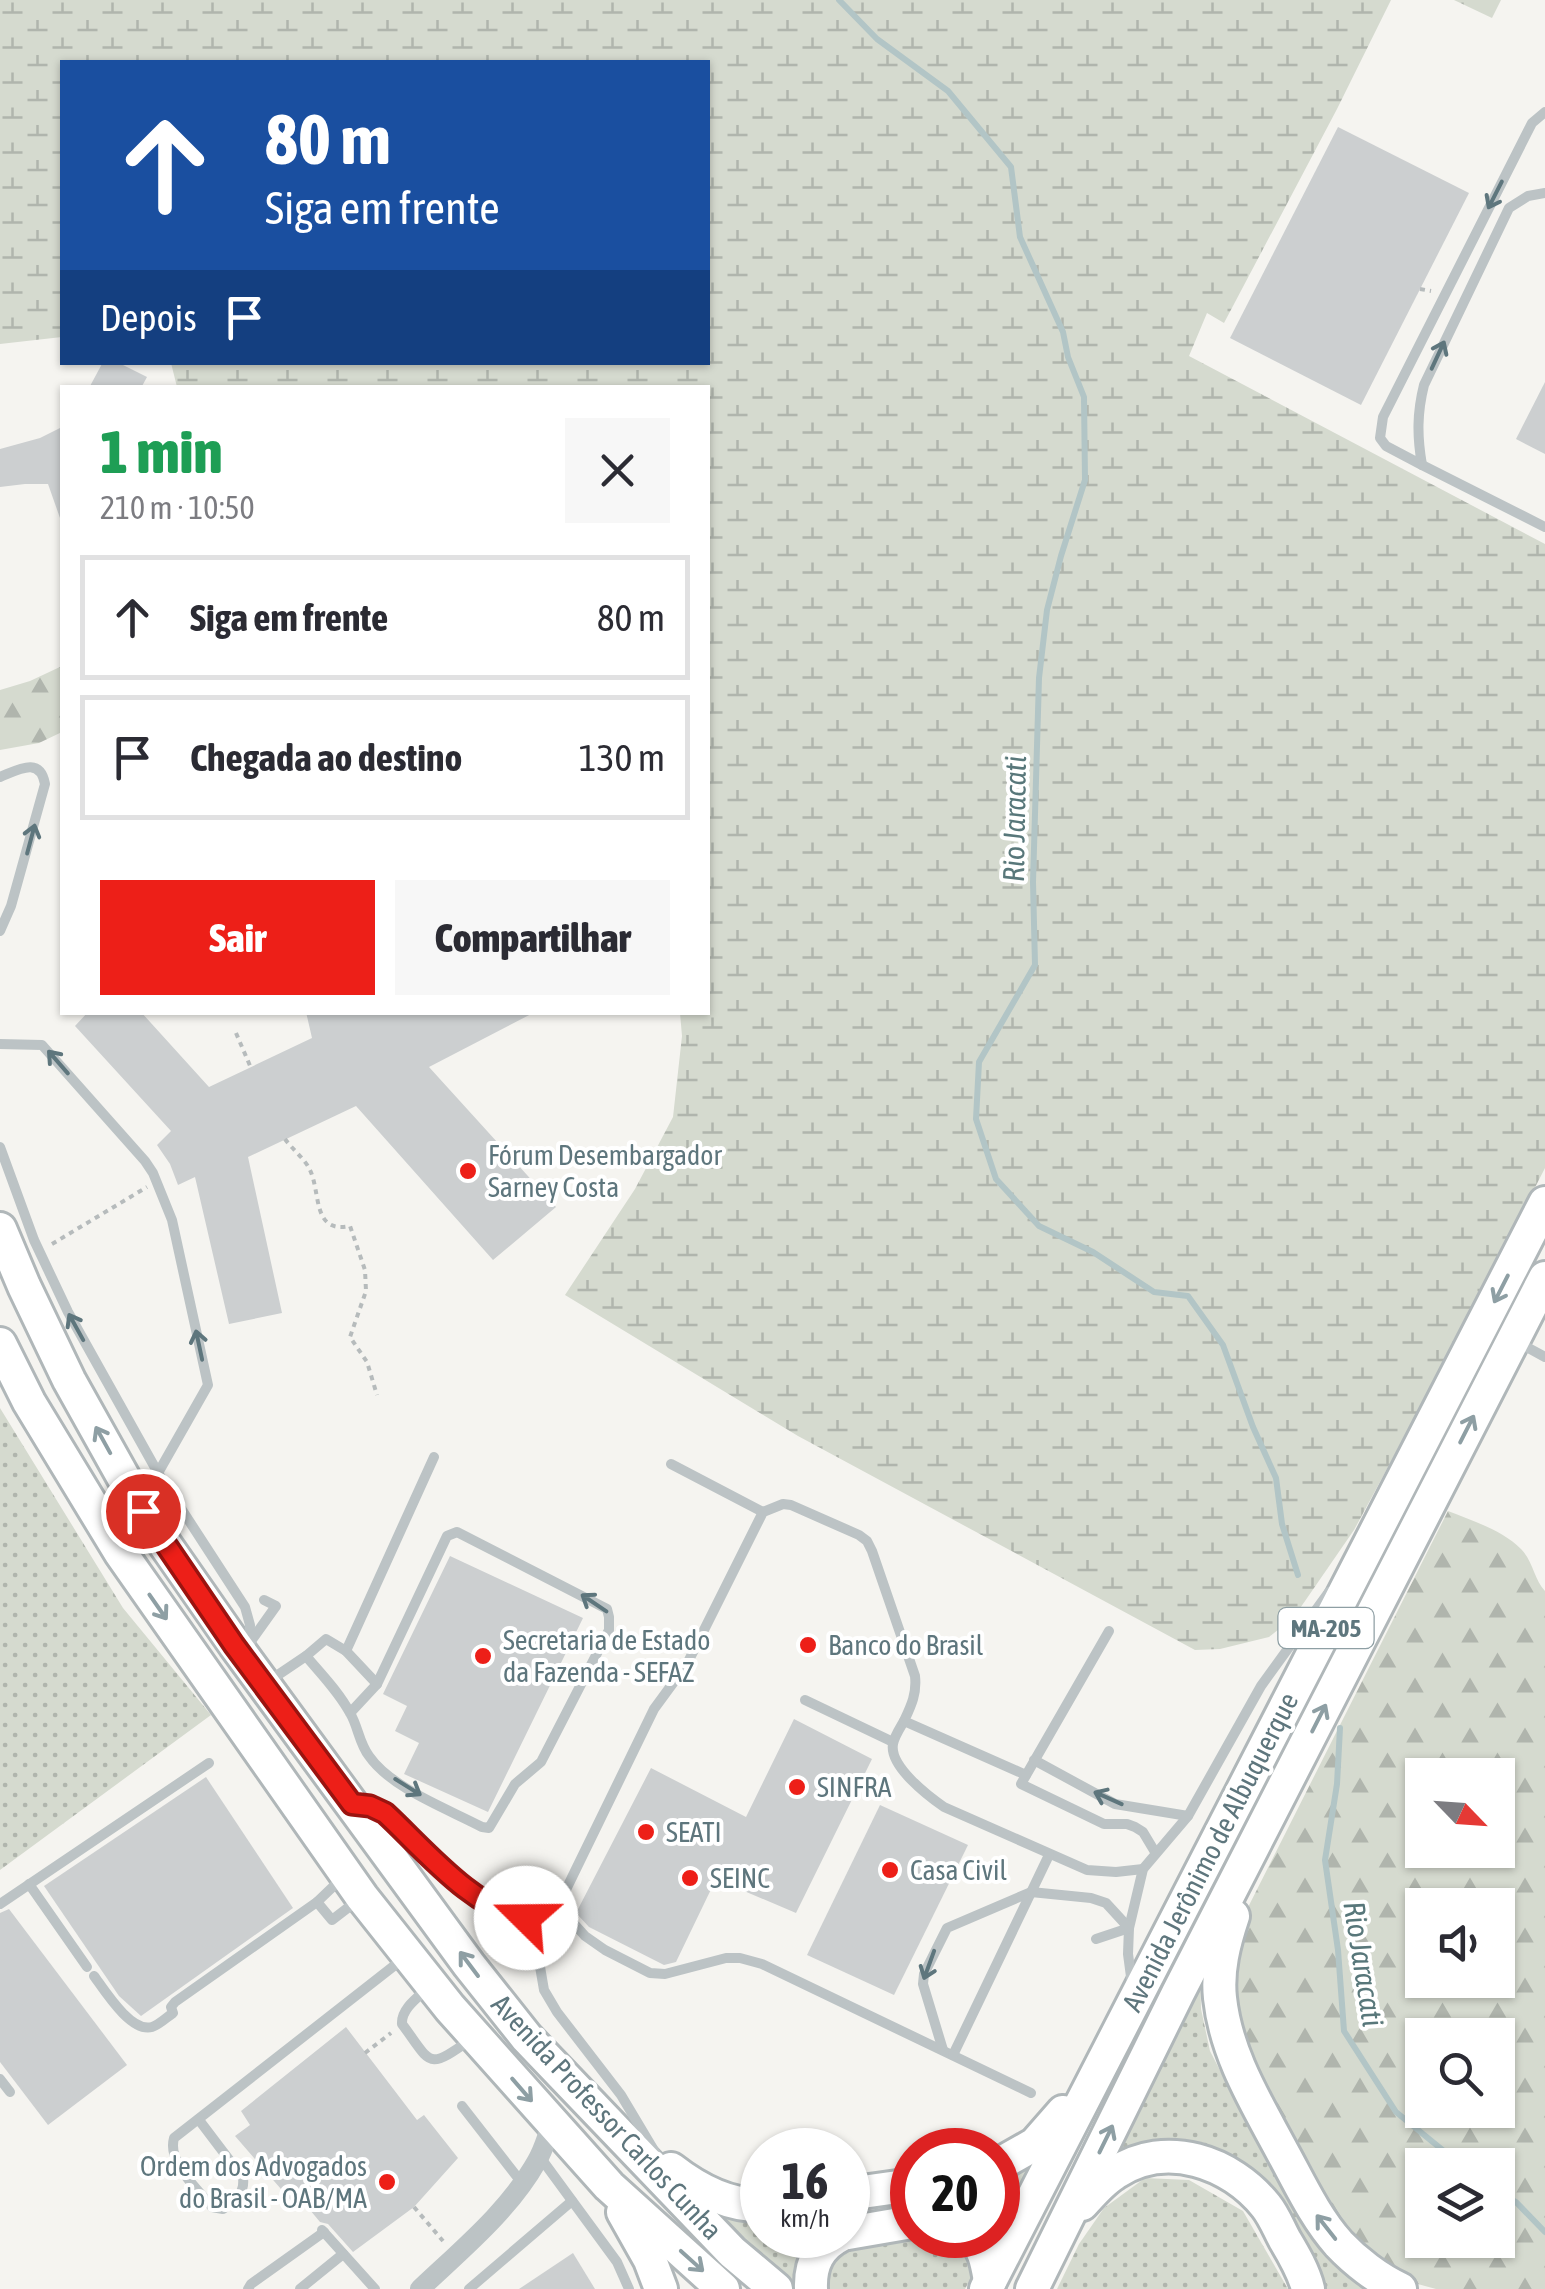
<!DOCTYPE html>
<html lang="pt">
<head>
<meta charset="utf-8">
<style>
	body { margin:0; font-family:"Asap Condensed",sans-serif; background:#f7f7f7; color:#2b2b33; height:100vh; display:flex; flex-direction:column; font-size:38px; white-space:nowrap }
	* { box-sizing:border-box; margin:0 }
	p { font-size:32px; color:#7c7c81 }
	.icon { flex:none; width:55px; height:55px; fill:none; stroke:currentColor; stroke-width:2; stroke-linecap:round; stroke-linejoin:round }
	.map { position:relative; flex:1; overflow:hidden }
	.details { position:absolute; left:60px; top:385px; width:650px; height:630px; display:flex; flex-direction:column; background:#fff; border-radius:0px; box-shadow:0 2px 8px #0004 }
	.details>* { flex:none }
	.guide { position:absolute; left:60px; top:60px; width:650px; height:305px; border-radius:0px; box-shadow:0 2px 8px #0004; background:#1a4fa0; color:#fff; overflow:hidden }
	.needle { width:65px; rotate:115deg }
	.controls { position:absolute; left:1405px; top:1758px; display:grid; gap:20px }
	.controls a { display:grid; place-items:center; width:110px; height:110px; border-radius:0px; background:#fff; box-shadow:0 2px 8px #0004; font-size:50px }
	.speed { position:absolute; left:740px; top:2128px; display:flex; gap:20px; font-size:50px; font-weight:700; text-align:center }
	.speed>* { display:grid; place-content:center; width:130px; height:130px; border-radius:50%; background:#fff; box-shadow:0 2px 8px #0004; line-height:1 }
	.speed small { font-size:25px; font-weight:400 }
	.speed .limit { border:15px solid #d22; background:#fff; color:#111 }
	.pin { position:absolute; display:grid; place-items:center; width:85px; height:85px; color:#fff; margin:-42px; border:5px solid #fff; border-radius:50%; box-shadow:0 2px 10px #0007 }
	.me { position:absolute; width:110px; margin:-55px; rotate:292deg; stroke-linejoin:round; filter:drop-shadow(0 0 8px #0008) }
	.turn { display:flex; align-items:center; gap:35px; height:210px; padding:0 40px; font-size:45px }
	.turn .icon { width:130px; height:130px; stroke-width:2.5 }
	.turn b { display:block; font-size:70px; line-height:85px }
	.then { display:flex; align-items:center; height:95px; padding:0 40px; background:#0003; gap:20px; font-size:38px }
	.round { display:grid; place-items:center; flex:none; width:105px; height:105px; border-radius:0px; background:#f7f7f7 }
	.headline { display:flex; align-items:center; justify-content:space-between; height:170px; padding:0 40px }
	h1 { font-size:60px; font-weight:800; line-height:75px; color:#1e9e55 }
	.primary-button { display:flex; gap:20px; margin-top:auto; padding:20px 40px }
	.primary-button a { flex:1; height:115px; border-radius:0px; background:#ed1f18; color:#fff; font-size:40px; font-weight:800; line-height:115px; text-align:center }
	.primary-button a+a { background:#f7f7f7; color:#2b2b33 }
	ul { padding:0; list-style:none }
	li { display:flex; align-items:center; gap:30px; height:125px; margin:0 20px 15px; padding:0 20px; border:5px solid #e1e1e2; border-radius:0px }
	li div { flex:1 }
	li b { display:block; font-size:38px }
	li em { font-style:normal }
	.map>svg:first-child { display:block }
	.grass { fill:url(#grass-dots) }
	.forest { fill:url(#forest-firs); fill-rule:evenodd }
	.wetland { fill:url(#wetland-marsh) }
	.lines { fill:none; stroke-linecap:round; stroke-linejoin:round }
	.stream { stroke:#b2c5c6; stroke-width:6 }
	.building { fill:#cccfd0 }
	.primary-casing { stroke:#b0b7b9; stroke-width:38 }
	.path { stroke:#b6bbbc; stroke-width:4; stroke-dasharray:5 5; stroke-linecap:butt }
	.service { stroke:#bcc3c5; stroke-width:10 }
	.minor { stroke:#bcc3c5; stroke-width:20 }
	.primary { stroke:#fff; stroke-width:32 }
	.oneway { stroke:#5e767d }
	.oneway2 { stroke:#8e9fa4 }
	.route-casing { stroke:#9a1410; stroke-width:25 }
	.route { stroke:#ed1f18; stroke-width:18 }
	.poi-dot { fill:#ed1f18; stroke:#fff; stroke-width:4 }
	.labels { text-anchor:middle; stroke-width:8; stroke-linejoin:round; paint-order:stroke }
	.shield { fill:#fff; stroke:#8e9fa4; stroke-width:2.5 }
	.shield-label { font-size:25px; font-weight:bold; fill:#5e767d }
	.poi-label { font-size:28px; fill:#5e767d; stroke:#fff; text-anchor:start }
	.street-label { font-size:28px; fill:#5e767d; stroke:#fff }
	.water-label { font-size:30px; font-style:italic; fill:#58777a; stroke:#fff }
</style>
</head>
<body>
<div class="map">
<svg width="1545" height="2289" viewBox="0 0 1545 2289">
	<defs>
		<pattern id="grass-dots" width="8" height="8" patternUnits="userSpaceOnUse" patternTransform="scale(2.5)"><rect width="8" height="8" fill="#d5dacf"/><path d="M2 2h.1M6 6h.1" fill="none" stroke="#b0b5ad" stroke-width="1.8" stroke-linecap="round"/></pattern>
		<pattern id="forest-firs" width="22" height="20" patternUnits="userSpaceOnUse" patternTransform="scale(2.5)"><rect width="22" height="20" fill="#d5dacf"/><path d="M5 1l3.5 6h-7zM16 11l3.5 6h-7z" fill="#b0b5ad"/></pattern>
		<pattern id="wetland-marsh" width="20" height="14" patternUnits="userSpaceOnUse" patternTransform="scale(2.5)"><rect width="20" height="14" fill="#d5dacf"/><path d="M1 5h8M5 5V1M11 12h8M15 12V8" fill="none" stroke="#b0b5ad"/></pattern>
	</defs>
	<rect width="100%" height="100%" fill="#f5f4f0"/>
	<!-- grass -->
	<g class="grass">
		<path d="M0 1408 123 1608 211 1715 0 1870Z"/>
		<path d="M1200 1966 1201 2009 1210 2051 1227 2084 1307 2226 1370 2289H1317L1273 2193 1230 2155 1170 2143 1117 2161 1122 2107Z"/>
		<path d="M1032 2163 1016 2209 996 2248 986 2235H998V2177Z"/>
		<path d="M1145 2178 1189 2180 1243 2211 1288 2289H1057L1079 2244 1104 2208Z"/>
		<path d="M696 2203 762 2215V2235H818C799 2249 795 2265 795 2288L741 2246Z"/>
		<path d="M913 2235H961L982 2257 965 2289H824L832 2254 849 2244Z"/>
	</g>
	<!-- forest -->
	<g class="forest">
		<path d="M62 666V732L39 743 0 750V690L30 681Z"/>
		<path d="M1448 1511C1473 1521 1502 1530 1521 1549 1533 1561 1534 1579 1545 1591V2289H1436L1414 2283 1371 2256 1333 2221 1231 2021 1233 1937ZM1422 1775H1498V1850H1422ZM1422 1905H1498V1980H1422ZM1422 2035H1498V2110H1422ZM1422 2165H1498V2240H1422Z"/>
	</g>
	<!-- wetland -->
	<g class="wetland">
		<path d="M0 0H1391L1337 109 1224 323 1207 313 1189 356 1545 544V1168L1463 1328 1354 1530 1294 1617 1269 1637 1220 1649 1195 1650 798 1436 565 1295 635 1189 673 1117 682 1036 680 1013 708 1012V388L177 387 171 363 708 362V62H62V337L0 344Z"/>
		<path d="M1454 0H1501L1492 18Z"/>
	</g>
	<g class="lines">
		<!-- stream -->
		<g class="stream">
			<path d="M839 0 877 39 948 91 1011 167 1020 237 1063 332 1068 357 1084 397 1085 480 1061 556 1047 610 1039 678 1033 882 1035 965 979 1062 976 1119 996 1179 1039 1226 1093 1252 1154 1292 1188 1296 1223 1345 1253 1427 1276 1478 1282 1524 1298 1575"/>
			<path d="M1340 1728 1337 1784 1325 1860 1338 1950 1344 2031 1396 2112 1461 2165"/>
			<path d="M1498 2192 1516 2202 1545 2232"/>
		</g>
	</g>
	<!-- building -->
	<g class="building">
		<path d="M1338 127 1469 193 1361 405 1230 338Z"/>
		<path d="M103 362H117L147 377 141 388H89Z"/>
		<path d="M1545 382V454L1516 439Z"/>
		<path d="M62 427V517L60 518 48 484H25L0 487V449L40 438Z"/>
		<path d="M88 1012H141L209 1087 312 1038 306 1012H535L429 1067 556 1207 493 1260 356 1106 248 1157 282 1313 229 1324 195 1177 178 1185 170 1164 157 1145 171 1131 75 1026Z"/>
		<path d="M450 1556 583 1618 488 1812 404 1774 419 1743 395 1731 407 1706 383 1694Z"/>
		<path d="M794 1719 872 1759 796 1913 716 1879 676 1962 664 1965 589 1927 576 1913 651 1768 746 1817Z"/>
		<path d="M206 1777 293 1908 141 2016 119 1996 44 1886Z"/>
		<path d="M880 1805 968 1845 894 1995 807 1955Z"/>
		<path d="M9 1909 127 2065 48 2125 0 2062V1913Z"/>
		<path d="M346 2027 417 2120 424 2115 458 2158 414 2207 353 2252 328 2224 320 2222 300 2198 294 2204 235 2136 250 2125 241 2111Z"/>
		<path d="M573 2253 595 2289H519Z"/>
	</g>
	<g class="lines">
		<!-- primary casing -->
		<g class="primary-casing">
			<g id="primary">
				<path d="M0 1229 24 1286 69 1380 131 1491 155 1530 235 1645 469 1965 527 2038 732 2252 776 2289"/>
				<path d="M0 1344 29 1402 120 1552 362 1897 450 2008 609 2186 723 2289"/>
				<path d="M1233 1916C1224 1943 1217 1970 1220 1998 1226 2055 1257 2104 1283 2153 1300 2184 1315 2217 1339 2244 1355 2261 1378 2279 1400 2289"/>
				<path d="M998 2165 1035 2144 1063 2112"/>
				<path d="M671 2169C698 2190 728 2206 762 2205"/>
				<path d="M848 2194 912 2185"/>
				<path d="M1082 2204C1092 2193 1102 2181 1115 2173 1166 2139 1231 2162 1266 2206 1274 2216 1279 2229 1285 2240 1294 2255 1304 2272 1308 2289"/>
				<path d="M623 2212 650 2260 661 2289"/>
				<path d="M848 2233 912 2222"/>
				<path d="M971 2235C985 2248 987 2264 990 2281"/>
				<path d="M811 2289C810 2264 819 2246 841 2235"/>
				<path d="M986 2289 1545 1203"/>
				<path d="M1032 2289 1178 1993 1545 1278"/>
			</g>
		</g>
		<!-- path -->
		<g class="path">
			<path d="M1420 289 1431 291"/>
			<path d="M236 1033 251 1068"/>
			<path d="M285 1139C292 1149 305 1159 310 1170 321 1193 312 1234 350 1226L365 1270 366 1291 350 1337 367 1362 377 1395"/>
			<path d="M52 1244 147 1187"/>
			<path d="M365 2053 391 2033"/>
			<path d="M414 2207 443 2241"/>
		</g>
		<!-- service -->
		<g class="service">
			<path d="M1545 112 1532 123 1383 417 1380 438 1386 446 1422 465C1417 436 1417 413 1424 385L1509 208 1528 196 1545 193"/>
			<path d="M1422 465 1545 527"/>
			<path d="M0 777C18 770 40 756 45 784L11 906 0 931"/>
			<path d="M0 1044 42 1045 145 1161 153 1173 172 1220 208 1385 158 1473 245 1607 250 1625 249 1652"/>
			<path d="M0 1147 34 1240 68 1312 158 1473"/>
			<path d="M1519 1343 1545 1357"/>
			<path d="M671 1464 763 1512"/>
			<path d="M1109 1631 1021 1784 1104 1824H1127L1135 1827 1143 1832 1155 1852"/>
			<path d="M251 1641 276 1606 264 1600"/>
			<path d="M346 1651 434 1457"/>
			<path d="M306 1656C321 1674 339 1692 350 1713 358 1726 359 1743 369 1756 391 1788 448 1809 482 1827L489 1828 515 1784 541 1762 609 1630V1617L607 1609 457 1532 447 1536 377 1684 350 1713"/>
			<path d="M266 1683 306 1656 326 1639 346 1651 377 1684"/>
			<path d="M805 1700 893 1742"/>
			<path d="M904 1721C900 1728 894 1737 893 1744 889 1766 928 1796 944 1807L1087 1870 1116 1872 1143 1869"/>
			<path d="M1034 1760 1115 1804 1188 1816"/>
			<path d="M361 1805 370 1806 385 1813C418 1844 482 1919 528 1917 540 1917 548 1912 557 1906"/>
			<path d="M29 1884 87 1967"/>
			<path d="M317 1902 341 1879"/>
			<path d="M0 1904 209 1763"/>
			<path d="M558 1906 585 1936 605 1950 650 1973 665 1974 726 1958H740L762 1964 1031 2093"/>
			<path d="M94 1976C105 1991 131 2033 152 2027 159 2025 167 2017 173 2013L171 2007 175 2002 317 1902 332 1920 358 1900"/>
			<path d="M1132 1984 1128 1954 1129 1928 1143 1869 1188 1816 1261 1686 1329 1592"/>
			<path d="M428 1988C417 1998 401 2009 402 2024 432 2064 426 2071 470 2040"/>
			<path d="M943 2050 923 1984 924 1974 947 1928 1031 1892 1091 1898 1106 1903 1129 1928 1096 1939"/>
			<path d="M953 2055 1049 1855"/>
			<path d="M0 2079 10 2092"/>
			<path d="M462 2106 522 2183"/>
			<path d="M199 2120 243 2178C245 2194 235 2200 223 2209L212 2207C197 2188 167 2163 174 2138L404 1958"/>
			<path d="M655 2152 621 2095 557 2012 544 1990 538 1955 558 1906 654 1709 687 1664 763 1512 783 1504 791 1505 859 1535 867 1541 872 1551 915 1676C917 1694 911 1706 904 1721L1026 1775"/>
			<path d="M540 2157 617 2262 629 2289"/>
			<path d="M322 2230 375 2289"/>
			<path d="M248 2289 251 2284 324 2232"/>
			<path d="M300 2289 343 2254"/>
			<path d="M469 2289 572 2201"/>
		</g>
		<!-- minor -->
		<path class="minor" d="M420 2289C461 2250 509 2211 537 2161 544 2149 547 2136 552 2124"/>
		<!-- primary -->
		<use href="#primary" class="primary"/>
	</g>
	<!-- one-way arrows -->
	<defs><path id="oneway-shaft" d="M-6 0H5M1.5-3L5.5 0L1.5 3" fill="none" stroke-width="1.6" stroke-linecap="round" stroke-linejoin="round" transform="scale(2.5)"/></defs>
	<g class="oneway">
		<use href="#oneway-shaft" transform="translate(1495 195) rotate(117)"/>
		<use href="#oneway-shaft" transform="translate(1438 355) rotate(-65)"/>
		<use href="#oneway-shaft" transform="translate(31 839) rotate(-75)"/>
		<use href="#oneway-shaft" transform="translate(58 1062) rotate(-131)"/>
		<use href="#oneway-shaft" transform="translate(76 1327) rotate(-119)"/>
		<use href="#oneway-shaft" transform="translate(199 1345) rotate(-102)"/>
		<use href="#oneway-shaft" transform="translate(594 1603) rotate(-146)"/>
		<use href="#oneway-shaft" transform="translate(408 1787) rotate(32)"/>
		<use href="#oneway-shaft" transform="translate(1108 1798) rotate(-156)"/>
		<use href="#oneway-shaft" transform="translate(929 1965) rotate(110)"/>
	</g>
	<g class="oneway2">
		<use href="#oneway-shaft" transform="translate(1501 1289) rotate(117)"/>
		<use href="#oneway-shaft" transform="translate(1467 1429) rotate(-63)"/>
		<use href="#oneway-shaft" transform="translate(103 1440) rotate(-119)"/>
		<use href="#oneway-shaft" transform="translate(158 1607) rotate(55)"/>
		<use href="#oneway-shaft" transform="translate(1319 1718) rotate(-63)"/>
		<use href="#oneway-shaft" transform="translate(469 1964) rotate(-127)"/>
		<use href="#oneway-shaft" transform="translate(522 2090) rotate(49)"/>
		<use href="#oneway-shaft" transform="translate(1106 2139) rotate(-64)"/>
		<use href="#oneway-shaft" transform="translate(1326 2227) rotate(-128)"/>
		<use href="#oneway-shaft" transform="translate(692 2261) rotate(42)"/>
	</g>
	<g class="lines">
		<!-- route casing -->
		<g class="route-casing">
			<path id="route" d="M143 1511 234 1645 352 1804 370 1806 385 1813C423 1848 474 1910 526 1918"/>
		</g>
		<!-- route -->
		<use href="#route" class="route"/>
	</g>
	<!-- markers -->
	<g class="poi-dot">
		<circle cx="468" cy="1171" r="10"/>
		<circle cx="808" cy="1645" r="10"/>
		<circle cx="483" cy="1656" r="10"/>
		<circle cx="797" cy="1787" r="10"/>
		<circle cx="646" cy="1832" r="10"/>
		<circle cx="890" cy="1870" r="10"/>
		<circle cx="690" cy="1878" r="10"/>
		<circle cx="387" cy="2182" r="10"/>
	</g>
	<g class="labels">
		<!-- shield labels -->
		<rect class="shield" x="1278.5" y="1608" width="95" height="40" rx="8"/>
		<g class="shield-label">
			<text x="1326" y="1637">MA-205</text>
		</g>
		<!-- poi labels -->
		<g class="poi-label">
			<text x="488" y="1165">Fórum Desembargador<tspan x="488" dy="32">Sarney Costa</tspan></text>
			<text x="503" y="1650">Secretaria de Estado<tspan x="503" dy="32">da Fazenda - SEFAZ</tspan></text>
			<text x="828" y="1655">Banco do Brasil</text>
			<text x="817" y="1797">SINFRA</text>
			<text x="666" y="1842">SEATI</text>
			<text x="910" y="1880">Casa Civil</text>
			<text x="710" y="1888">SEINC</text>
			<text x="367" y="2176" text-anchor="end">Ordem dos Advogados<tspan x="367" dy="32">do Brasil - OAB/MA</tspan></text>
		</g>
		<!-- street labels -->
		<g class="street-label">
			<text transform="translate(1210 1852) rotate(-63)" y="10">Avenida Jerônimo de Albuquerque</text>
			<text transform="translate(607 2117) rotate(47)" y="10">Avenida Professor Carlos Cunha</text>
		</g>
		<!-- water labels -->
		<g class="water-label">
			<text transform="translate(1015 819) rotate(-89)" y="10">Rio Jaracati</text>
			<text transform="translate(1363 1964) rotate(81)" y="10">Rio Jaracati</text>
		</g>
	</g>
</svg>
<div class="controls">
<a><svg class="needle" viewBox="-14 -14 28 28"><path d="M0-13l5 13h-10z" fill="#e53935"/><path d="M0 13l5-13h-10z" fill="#7c7c81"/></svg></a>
<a><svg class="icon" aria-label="sound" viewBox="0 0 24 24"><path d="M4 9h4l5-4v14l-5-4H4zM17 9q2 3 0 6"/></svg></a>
<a><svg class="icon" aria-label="search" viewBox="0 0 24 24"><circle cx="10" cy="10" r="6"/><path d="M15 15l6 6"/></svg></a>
<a><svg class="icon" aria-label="layers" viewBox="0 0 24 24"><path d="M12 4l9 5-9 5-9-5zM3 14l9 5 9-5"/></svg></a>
</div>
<div class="speed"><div>16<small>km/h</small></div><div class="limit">20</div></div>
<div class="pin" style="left:143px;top:1511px;background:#d93025"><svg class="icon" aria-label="arrive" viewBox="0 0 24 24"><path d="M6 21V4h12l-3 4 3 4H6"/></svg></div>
<svg class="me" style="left:526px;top:1918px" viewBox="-20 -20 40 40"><circle r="19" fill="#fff"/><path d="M0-13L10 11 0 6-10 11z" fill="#ed1f18"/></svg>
<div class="guide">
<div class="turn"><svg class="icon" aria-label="ahead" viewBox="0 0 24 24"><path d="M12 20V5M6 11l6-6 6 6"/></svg><div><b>80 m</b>Siga em frente</div></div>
<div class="then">Depois<svg class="icon" aria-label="arrive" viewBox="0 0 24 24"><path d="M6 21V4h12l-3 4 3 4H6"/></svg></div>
</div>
<section class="details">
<div class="headline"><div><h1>1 min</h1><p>210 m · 10:50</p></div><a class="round"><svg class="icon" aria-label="close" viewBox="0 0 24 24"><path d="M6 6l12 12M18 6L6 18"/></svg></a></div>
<ul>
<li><svg class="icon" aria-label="ahead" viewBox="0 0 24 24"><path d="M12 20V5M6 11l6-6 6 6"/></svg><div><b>Siga em frente</b></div><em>80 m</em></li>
<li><svg class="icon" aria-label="arrive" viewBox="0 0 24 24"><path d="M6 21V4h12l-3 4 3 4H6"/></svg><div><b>Chegada ao destino</b></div><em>130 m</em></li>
</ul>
<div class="primary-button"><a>Sair</a><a>Compartilhar</a></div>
</section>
</div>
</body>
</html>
